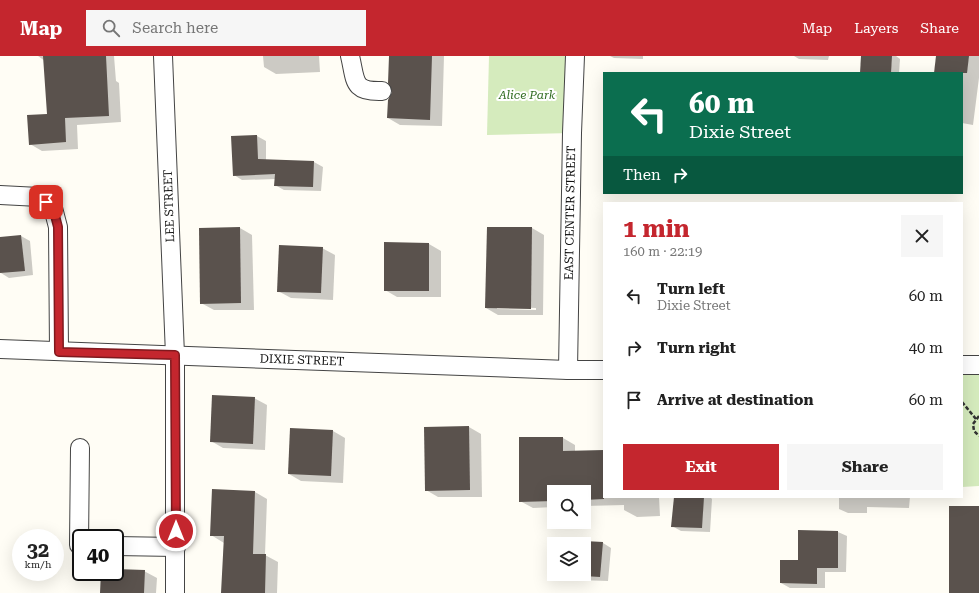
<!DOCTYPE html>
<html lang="en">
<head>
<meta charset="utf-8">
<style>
	body { margin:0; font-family:"Roboto Serif",serif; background:#f6f6f6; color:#222; height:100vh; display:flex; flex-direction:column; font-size:15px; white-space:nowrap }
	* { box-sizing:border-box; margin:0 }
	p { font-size:13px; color:#767676 }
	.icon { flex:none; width:22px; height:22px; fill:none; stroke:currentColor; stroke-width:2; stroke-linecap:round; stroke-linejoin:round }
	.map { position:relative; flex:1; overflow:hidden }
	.details { position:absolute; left:603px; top:146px; width:360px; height:296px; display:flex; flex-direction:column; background:#fff; border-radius:0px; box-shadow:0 4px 16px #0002 }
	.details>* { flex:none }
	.top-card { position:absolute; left:603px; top:16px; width:360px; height:122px; border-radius:0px; box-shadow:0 4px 16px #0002; background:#0b6e4f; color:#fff; overflow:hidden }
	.fabs { position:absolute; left:547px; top:429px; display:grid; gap:8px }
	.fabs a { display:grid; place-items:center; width:44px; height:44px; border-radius:0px; background:#fff; box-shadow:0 4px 16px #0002; font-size:20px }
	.speed { position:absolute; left:12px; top:473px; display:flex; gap:8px; font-size:20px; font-weight:700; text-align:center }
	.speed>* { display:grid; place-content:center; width:52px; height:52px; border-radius:50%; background:#fff; box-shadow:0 4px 16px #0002; line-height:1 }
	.speed small { font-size:10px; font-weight:400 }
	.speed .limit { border:2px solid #111; border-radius:6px; background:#fff; color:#111 }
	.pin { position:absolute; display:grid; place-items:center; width:34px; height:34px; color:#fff; margin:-17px; border-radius:8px; box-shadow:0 2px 6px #0006 }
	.me { position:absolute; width:44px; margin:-22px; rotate:0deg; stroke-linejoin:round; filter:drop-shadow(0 0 3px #0008) }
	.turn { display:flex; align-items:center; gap:14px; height:84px; padding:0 20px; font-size:18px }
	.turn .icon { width:52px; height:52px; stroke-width:2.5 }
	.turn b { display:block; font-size:28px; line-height:34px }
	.then { display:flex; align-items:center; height:38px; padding:0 20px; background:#0003; gap:8px; font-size:15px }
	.round { display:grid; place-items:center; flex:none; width:42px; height:42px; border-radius:0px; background:#f6f6f6 }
	.summary { display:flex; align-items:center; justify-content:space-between; height:68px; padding:0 20px }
	h1 { font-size:24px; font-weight:700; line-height:30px; color:#c4262e }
	.cta { display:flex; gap:8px; margin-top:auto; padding:8px 20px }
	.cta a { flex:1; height:46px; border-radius:0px; background:#c4262e; color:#fff; font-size:16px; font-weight:700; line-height:46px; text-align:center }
	.cta a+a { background:#f6f6f6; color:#222 }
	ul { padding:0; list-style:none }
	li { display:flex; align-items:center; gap:12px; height:52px; padding:0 20px }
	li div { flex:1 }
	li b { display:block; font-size:15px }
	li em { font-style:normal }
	header { display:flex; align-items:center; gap:24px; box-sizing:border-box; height:56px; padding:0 20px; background:#c4262e; color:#fff }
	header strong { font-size:19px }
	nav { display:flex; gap:22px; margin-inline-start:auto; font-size:14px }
	.search { width:280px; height:36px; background:#f6f6f6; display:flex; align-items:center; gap:10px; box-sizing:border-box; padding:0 14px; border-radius:0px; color:#767676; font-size:15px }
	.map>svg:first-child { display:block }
	.green { fill:#d5ebbd }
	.shadow { fill:#0003; fill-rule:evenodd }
	.building { fill:#5a524d }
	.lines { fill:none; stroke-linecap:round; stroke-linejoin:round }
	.minor-casing { stroke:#444; stroke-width:20 }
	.path { stroke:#333; stroke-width:2.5; stroke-dasharray:4 2; stroke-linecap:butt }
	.minor { stroke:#fff; stroke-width:18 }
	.route-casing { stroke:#7f191e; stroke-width:10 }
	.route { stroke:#c4262e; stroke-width:7 }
	.labels { text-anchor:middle; stroke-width:4; stroke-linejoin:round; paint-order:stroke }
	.park-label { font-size:12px; font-style:italic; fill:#2f6b1f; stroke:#fff }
	.street-label { font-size:12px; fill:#111; stroke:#fff }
</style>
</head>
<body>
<header>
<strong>Map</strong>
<div class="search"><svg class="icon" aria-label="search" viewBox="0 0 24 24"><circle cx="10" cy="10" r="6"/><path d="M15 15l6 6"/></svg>Search here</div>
<nav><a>Map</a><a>Layers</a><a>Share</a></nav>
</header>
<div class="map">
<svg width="979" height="537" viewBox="0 0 979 537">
	<rect width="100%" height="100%" fill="#fffdf5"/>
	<!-- green -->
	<g class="green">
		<path d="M489 0H575L572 77 487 79Z"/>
		<path d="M979 318V430L962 431V319Z"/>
	</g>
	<!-- shadow -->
	<g class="shadow">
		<path d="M38 0H114L116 25 119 27 121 66 77 69 78 93 42 95 30 88 48 59 45 5Z"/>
		<path d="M263 0H319L320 16 276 18 264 11Z"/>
		<path d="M390 0H444L442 70 400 69 388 62 394 36Z"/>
		<path d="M610 0H643V3L614 2Z"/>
		<path d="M794 0H829L828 4 799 3Z"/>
		<path d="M862 0H896L900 3 899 17H861Z"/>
		<path d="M937 0H979V22L973 69 962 67V17H935Z"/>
		<path d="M257 80 266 85V104L314 106 323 111 321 135 284 134 275 129V123L242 124 234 119 232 81Z"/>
		<path d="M240 172 252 179 254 254H214L201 247Z"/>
		<path d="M488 172H532L544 179 543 259H498L486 252ZM497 251 536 252V254L497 253Z"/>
		<path d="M21 180 30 185 33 219 9 222 1 217 0 182Z"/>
		<path d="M429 188 441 195V241H397L385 234Z"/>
		<path d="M322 192 335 199 333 244 291 242 278 235Z"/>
		<path d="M254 342 267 349 265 394 223 392 211 385Z"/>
		<path d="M469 371 481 378 482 441H438L426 434Z"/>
		<path d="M333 375 345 382 343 427 301 425 289 418Z"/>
		<path d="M563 382 575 389V396L604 395V441H659L660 460 637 461 624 454V449L584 450V436H554V451L533 452 520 445Z"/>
		<path d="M213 434 255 436 267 443 265 499 278 506 277 537H222L224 487 211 479Z"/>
		<path d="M675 441H710L712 443 710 476 681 475 672 470Z"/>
		<path d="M839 441H910L909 452 867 451V457H848L839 453Z"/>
		<path d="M799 475 838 476 847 480 846 516H825V532H790L781 527 799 505Z"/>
		<path d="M573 485 603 487 611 492 608 525 579 524 571 519 584 518V488H573Z"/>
		<path d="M115 514 144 515 157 522 156 537H101L102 516H115Z"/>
	</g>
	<!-- building -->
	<g class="building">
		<path d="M43 0H106L109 60 65 62 66 86 29 89 27 59 47 58Z"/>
		<path d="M389 0H432L430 64 387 62 388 44 392 36 388 27Z"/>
		<path d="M861 0H892L891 17H860Z"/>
		<path d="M936 0H969L967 17H934Z"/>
		<path d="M257 79 258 103 314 105 313 131 274 130 275 118 233 120 231 80Z"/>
		<path d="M240 171 241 247 200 248 199 172Z"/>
		<path d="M487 171H532L531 253 485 252Z"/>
		<path d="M21 179 25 215 0 217V181Z"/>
		<path d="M384 186 429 187V235H384Z"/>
		<path d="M279 189 323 191 321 237 277 236Z"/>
		<path d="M212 339 255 341 253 388 210 386Z"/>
		<path d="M469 370 470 434 425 435 424 371Z"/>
		<path d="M290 372 333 374 331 420 288 418Z"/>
		<path d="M519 381H563V395L604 394V443L584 444V436H554V445L519 446Z"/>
		<path d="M212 433 255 435 253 498H266L265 537H221L224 480H210Z"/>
		<path d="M674 441H704L702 472 671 471Z"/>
		<rect x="949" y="450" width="30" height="87"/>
		<path d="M798 474 838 475V512H817V528L780 527V504H798Z"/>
		<path d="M584 485 603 486 600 521 584 520Z"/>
		<path d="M115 513 145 514 144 537H100L101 516H115Z"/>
	</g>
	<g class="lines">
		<!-- minor casing -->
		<g class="minor-casing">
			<g id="minor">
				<path d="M163 0 175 299V537"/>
				<path d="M350 0C356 25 352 36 382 35"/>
				<path d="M0 139 39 141 53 152 58 171 59 295"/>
				<path d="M0 293 568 314H604"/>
				<path d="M962 309H979"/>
				<path d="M568 314 572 77 575 0"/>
				<path d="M80 392 79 489H81"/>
				<path d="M115 490 176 491"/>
			</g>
		</g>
		<!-- path -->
		<g class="path">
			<path d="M962 346 976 363"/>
			<path d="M979 360 973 368 974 375 979 380"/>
		</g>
		<!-- minor -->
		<use href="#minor" class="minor"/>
	</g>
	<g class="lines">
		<!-- route casing -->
		<g class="route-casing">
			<path id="route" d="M46 146 53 152 58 171 59 296 175 299 176 475"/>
		</g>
		<!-- route -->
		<use href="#route" class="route"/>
	</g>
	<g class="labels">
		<!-- park labels -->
		<g class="park-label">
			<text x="527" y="43">Alice Park</text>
		</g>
		<!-- street labels -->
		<g class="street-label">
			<text transform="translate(169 150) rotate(-92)" y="4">LEE STREET</text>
			<text transform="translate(570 157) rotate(-89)" y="4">EAST CENTER STREET</text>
			<text transform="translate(302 304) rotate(2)" y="4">DIXIE STREET</text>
		</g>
	</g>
</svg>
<div class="fabs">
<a><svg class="icon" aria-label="search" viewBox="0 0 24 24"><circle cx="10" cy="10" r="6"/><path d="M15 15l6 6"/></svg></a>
<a><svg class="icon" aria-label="layers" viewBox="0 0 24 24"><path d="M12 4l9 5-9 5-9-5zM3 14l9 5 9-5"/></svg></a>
</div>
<div class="speed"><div>32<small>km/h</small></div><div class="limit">40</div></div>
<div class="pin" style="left:46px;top:146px;background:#d93025"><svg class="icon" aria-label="arrive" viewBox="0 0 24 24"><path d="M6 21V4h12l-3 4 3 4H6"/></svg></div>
<svg class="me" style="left:176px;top:475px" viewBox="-20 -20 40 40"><circle r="17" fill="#c4262e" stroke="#fff" stroke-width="3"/><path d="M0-11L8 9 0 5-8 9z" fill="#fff"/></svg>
<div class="top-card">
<div class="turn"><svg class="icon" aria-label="left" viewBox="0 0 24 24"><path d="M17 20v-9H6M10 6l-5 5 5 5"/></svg><div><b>60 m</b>Dixie Street</div></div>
<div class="then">Then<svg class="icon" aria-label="right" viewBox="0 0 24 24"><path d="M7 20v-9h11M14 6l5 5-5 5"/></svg></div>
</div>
<section class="details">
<div class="summary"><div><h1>1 min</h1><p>160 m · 22:19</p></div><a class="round"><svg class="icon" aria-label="close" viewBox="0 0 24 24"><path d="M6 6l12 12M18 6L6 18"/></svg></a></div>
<ul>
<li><svg class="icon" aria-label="left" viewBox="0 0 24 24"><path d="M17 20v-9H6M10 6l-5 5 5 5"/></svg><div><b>Turn left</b><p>Dixie Street</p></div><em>60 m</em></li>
<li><svg class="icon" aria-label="right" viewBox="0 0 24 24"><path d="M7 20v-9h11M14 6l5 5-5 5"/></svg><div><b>Turn right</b></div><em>40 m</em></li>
<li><svg class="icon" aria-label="arrive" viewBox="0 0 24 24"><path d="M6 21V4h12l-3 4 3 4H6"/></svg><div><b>Arrive at destination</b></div><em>60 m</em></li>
</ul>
<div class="cta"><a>Exit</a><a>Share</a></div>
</section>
</div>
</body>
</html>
